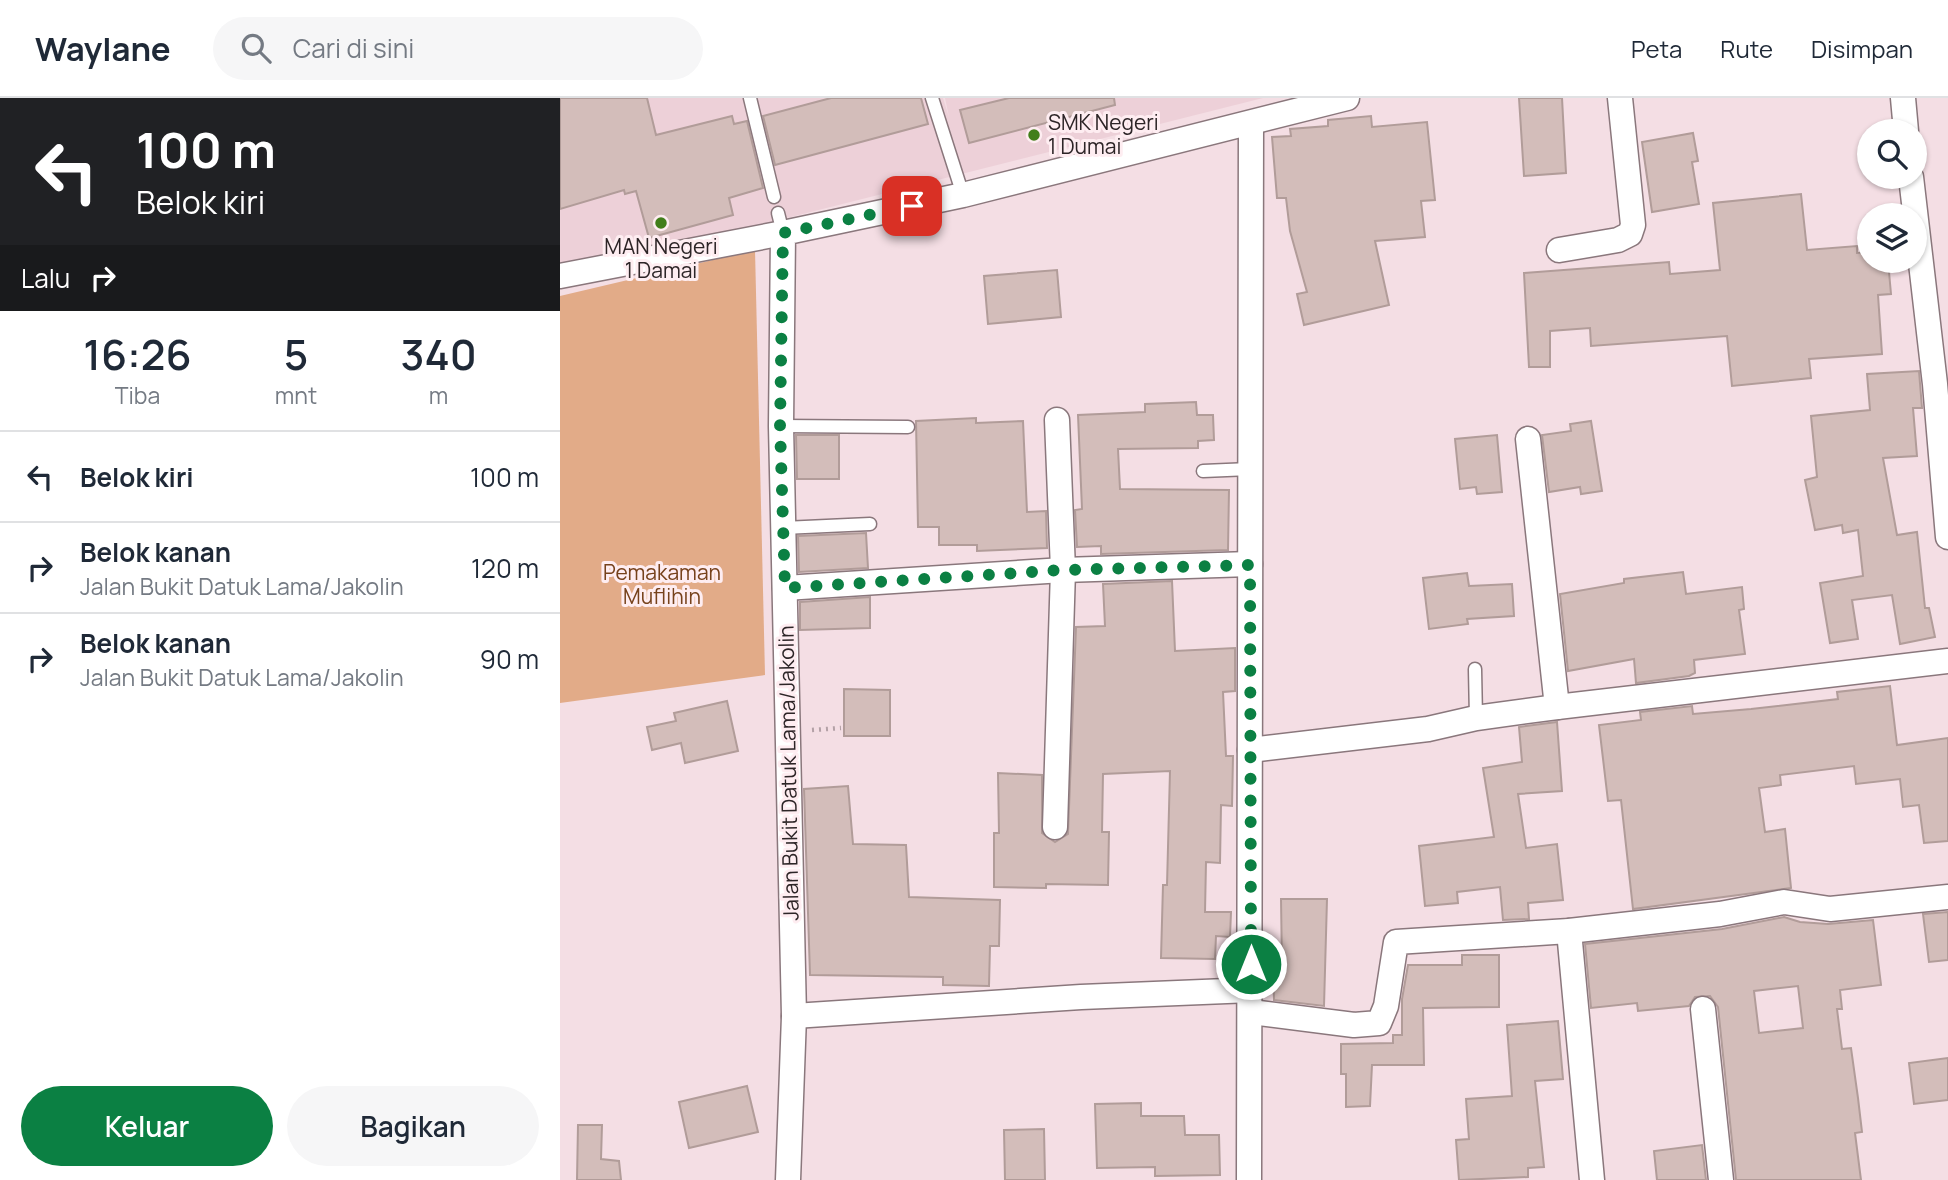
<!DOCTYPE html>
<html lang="id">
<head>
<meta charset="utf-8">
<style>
	body { margin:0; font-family:Manrope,sans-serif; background:#f6f6f7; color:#1f2937; height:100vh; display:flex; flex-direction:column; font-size:26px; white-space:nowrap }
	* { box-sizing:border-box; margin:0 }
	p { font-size:23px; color:#747a83 }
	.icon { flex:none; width:38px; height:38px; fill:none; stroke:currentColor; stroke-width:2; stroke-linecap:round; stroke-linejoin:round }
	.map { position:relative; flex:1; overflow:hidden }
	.side { display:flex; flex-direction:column; background:#fff; width:560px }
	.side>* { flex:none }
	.guide { background:#202124; color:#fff; overflow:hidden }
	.controls { position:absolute; left:1297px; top:21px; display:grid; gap:14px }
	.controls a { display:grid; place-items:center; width:70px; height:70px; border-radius:50%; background:#fff; box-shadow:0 2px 5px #0004; font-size:35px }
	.pin { position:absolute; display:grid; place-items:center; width:60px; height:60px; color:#fff; margin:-30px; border-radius:14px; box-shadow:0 4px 10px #0006 }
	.me { position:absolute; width:77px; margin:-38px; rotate:0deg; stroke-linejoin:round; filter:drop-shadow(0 0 5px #0008) }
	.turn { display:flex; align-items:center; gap:24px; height:147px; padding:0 21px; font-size:32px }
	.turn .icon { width:91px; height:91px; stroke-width:2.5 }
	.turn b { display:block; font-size:49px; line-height:60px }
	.then { display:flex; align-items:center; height:66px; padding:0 21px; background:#0003; gap:14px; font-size:26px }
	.eta { display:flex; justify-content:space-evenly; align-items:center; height:119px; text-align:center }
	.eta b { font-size:42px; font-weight:600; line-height:49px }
	.action { display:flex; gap:14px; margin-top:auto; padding:14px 21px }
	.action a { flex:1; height:80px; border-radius:42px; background:#0b8043; color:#fff; font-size:28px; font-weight:600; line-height:80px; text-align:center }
	.action a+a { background:#f6f6f7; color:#1f2937 }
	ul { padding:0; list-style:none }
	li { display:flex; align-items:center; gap:21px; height:91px; padding:0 21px; border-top:2px solid #e0e1e3 }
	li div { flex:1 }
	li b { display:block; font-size:26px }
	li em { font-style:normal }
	header { display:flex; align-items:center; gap:42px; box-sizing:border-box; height:98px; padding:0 35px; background:#fff; border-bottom:2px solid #e0e1e3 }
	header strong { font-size:33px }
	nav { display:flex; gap:38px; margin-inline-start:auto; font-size:24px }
	.search { width:490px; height:63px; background:#f6f6f7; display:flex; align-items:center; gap:18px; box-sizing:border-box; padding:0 24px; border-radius:38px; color:#747a83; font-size:26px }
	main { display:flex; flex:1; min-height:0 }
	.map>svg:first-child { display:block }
	.built { fill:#edd0d8 }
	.green { fill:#e2ab88 }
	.building { fill:#d3bdba; stroke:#b19c99; stroke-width:2; fill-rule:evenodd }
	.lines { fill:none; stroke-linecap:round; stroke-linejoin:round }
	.lane-casing { stroke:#8a777c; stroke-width:15 }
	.street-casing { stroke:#8a777c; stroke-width:27 }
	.path { stroke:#b3a1a6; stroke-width:4.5; stroke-dasharray:2 5; stroke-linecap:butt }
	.lane { stroke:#fff; stroke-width:12 }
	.street { stroke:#fff; stroke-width:24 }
	.route { stroke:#0b8043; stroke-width:12; stroke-dasharray:0 21.6 }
	.poi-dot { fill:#417e1a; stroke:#feedf1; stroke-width:2.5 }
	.labels { text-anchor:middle; stroke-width:6; stroke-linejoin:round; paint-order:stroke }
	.poi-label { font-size:21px; fill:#2d2527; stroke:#feedf1; text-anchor:start }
	.park-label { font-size:21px; fill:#77421c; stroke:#feedf1 }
	.street-label { font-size:21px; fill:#2d2527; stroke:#feedf1 }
</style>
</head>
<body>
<header>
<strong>Waylane</strong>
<div class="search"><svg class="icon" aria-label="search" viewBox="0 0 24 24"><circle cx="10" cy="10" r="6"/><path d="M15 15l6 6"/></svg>Cari di sini</div>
<nav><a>Peta</a><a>Rute</a><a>Disimpan</a></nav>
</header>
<main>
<section class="side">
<div class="guide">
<div class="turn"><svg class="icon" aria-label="left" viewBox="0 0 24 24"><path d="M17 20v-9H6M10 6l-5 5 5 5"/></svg><div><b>100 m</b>Belok kiri</div></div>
<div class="then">Lalu<svg class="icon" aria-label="right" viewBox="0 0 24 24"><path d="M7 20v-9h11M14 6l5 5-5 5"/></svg></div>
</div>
<div class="eta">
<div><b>16:26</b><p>Tiba</p></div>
<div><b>5</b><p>mnt</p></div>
<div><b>340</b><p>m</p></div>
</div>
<ul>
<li><svg class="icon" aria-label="left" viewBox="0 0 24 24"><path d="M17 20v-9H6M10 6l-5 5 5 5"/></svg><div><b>Belok kiri</b></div><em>100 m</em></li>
<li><svg class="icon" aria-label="right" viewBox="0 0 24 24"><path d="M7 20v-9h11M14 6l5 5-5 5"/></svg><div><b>Belok kanan</b><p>Jalan Bukit Datuk Lama/Jakolin</p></div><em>120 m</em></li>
<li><svg class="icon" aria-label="right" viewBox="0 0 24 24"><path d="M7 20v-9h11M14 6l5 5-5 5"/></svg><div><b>Belok kanan</b><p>Jalan Bukit Datuk Lama/Jakolin</p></div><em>90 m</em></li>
</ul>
<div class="action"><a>Keluar</a><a>Bagikan</a></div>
</section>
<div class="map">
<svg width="1388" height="1082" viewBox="0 0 1388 1082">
	<rect width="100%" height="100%" fill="#f4dee4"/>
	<!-- built -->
	<path class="built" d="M0 0H383L389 19 385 0H703L0 177Z"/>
	<!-- green -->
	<path class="green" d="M195 152 205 577 0 605V198Z"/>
	<!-- building -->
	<g class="building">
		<path d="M0 0H87L96 37 172 18 174 26 187 23 203 90 169 100 173 117 89 140 76 93 65 96 64 92 0 111Z"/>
		<path d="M271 0H361L368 26 215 67 203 18Z"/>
		<path d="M449 0H554L555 7 409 45 400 12Z"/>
		<path d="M959 0H1002L1006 75 964 78Z"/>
		<path d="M811 18 812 29 867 24 875 102 861 103 865 139 815 143 829 207 744 227 737 196 747 194 730 133 726 100H717L712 39 731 38 730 31 768 28V22Z"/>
		<path d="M1133 35 1138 63 1132 64 1139 106 1092 114 1082 44Z"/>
		<path d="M1241 96 1247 152 1297 148V155L1309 154V163H1328L1331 196 1318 197 1322 256 1249 261 1251 280 1172 288 1167 238 1031 248 1030 230 990 233V269H969L964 175 1109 164 1110 176 1160 172 1153 105Z"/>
		<path d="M497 172 501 219 428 226 424 178Z"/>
		<path d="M1359 273 1362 310H1353L1357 358 1323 360 1337 437 1357 434 1365 510H1369L1375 539 1340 546 1332 497 1292 502 1298 541 1270 545 1260 485 1303 478 1298 432 1283 435 1282 427 1255 432 1245 382 1257 379 1251 318 1310 312 1307 276Z"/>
		<path d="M636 304 637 317H653L654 342 638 343V350L558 351 560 391 669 392 668 452 541 456V448L517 449 515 412 522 411 518 317 585 314V306Z"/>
		<path d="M416 320V325L463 323 467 414 486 413 487 450 417 453V447H379V429H358L356 323Z"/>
		<path d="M1031 323 1042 393 1021 396 1020 389 989 394 982 337 1011 333 1010 326Z"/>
		<path d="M236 337H279V381H237Z"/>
		<path d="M937 337 942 394 917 396 916 389 900 391 895 341Z"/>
		<path d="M306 435 308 470 239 474 238 438Z"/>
		<path d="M1123 474 1126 496 1182 489 1184 511 1179 512 1185 556 1134 562 1135 575 1129 578 1076 585 1074 561 1008 573 1000 496 1064 485V481Z"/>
		<path d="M907 475 909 488 952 486 954 518 907 521 908 526 869 531 863 480Z"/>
		<path d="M612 483 615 553 675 550V593L663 594 666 658H673L672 708 661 707 660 765 646 764 645 814H671L670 839 656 838 655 861 601 860 603 787H607L610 673 543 676 542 734H549L548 787 486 786V790L434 789V735H439L438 675 482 677V735L495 744 508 736 516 529 545 528 543 486Z"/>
		<path d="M310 499V530L240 532V504Z"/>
		<path d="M1330 588 1337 647 1388 640V743L1364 745 1359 707 1343 709 1340 681 1296 686 1294 668 1220 677 1221 687 1199 690 1205 734 1225 731 1231 790 1073 811 1061 702 1048 703 1039 627 1081 622 1080 614 1132 608 1133 616 1191 611 1278 601 1277 594Z"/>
		<path d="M284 591 330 592V638H284Z"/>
		<path d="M167 603 178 653 125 665 121 645 92 652 87 629 116 623 114 615Z"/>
		<path d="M997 624 1002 693 958 696 966 750 997 746 1003 802 968 805 969 821 943 822 940 789 897 794 898 805 865 808 859 748 934 739 923 670 962 664 959 629Z"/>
		<path d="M288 688 293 746 346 747 349 799 440 802 439 848H430L429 888 383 887V879L250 877 244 691Z"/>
		<path d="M721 801H767L764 908 714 902 713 868H722Z"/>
		<path d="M1388 814V862L1369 864 1363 816Z"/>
		<path d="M1224 819 1240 824 1268 826 1313 822 1321 887 1280 892 1282 911H1277L1282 951 1291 950 1298 1000 1302 1034 1295 1035 1301 1082H1176L1158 909 1150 898 1135 899 1129 908 1078 913 1077 905 1031 910 1025 846 1162 831ZM1238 888 1243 930 1199 935 1194 893Z"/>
		<path d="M902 857H939V909L863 910 864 967H812L810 1008 786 1009V976H781V946L833 945V937H842V901L848 867H902Z"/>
		<path d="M998 923 1003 981 975 983 984 1069 968 1070V1079L899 1082 896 1042 909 1041 906 1001 952 998 947 927Z"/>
		<path d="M1388 960V1002L1354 1006 1349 965Z"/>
		<path d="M187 988 198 1034 129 1050 119 1004Z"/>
		<path d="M581 1005V1018H624L625 1037H659L660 1077 595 1078V1069L537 1070 535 1006Z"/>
		<path d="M18 1027H42L41 1061 59 1063 61 1082H17Z"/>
		<path d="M484 1031 485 1082H445L444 1032Z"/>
		<path d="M1142 1047 1146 1082H1097L1094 1053Z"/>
	</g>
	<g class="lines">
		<!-- lane casing -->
		<g class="lane-casing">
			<g id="lane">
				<path d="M190 0 214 99"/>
				<path d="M372 0 403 97"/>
				<path d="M218 115 223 135"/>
				<path d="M221 328 348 329"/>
				<path d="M643 373 690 371"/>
				<path d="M223 430 310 426"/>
				<path d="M915 571 916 620"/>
			</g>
		</g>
		<!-- street casing -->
		<g class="street-casing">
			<g id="street">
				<path d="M1343 0 1346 33"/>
				<path d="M1351 79 1375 286 1388 439"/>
				<path d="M999 152 1058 142 1070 136 1073 127 1060 0"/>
				<path d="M0 178 223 135"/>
				<path d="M968 341 997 609"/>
				<path d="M225 490 503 472 690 466"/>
				<path d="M690 652 868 631 916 620 997 609 1388 563"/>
				<path d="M495 729 503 472 497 322"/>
				<path d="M1009 833 1032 1082"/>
				<path d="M1143 911 1161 1082"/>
				<path d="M691 914 794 927 819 925 826 908 836 844 1009 833 1160 816 1224 804 1270 811 1388 799"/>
				<path d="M234 918 521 899 691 892"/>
				<path d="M228 1082 234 918 221 328 223 135 403 97 787 0"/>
				<path d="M689 1082 691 26"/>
			</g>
		</g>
		<!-- path -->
		<path class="path" d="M252 632 281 630"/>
		<!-- lane -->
		<use href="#lane" class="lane"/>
		<!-- street -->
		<use href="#street" class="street"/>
	</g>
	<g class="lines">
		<!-- route -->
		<path class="route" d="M352 108 223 135 220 328 225 490 503 472 690 467 691 866"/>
	</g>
	<!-- markers -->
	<g class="poi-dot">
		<circle cx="474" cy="37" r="7"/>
		<circle cx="101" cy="125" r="7"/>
	</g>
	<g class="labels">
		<!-- poi labels -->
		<g class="poi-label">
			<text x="488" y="32">SMK Negeri<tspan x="488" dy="24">1 Dumai</tspan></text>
			<text x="101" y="156" text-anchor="middle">MAN Negeri<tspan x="101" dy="24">1 Damai</tspan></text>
		</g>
		<!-- park labels -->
		<g class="park-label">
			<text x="102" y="482">Pemakaman<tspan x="102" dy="24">Muflihin</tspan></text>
		</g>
		<!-- street labels -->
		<g class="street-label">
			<text transform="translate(229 675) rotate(-91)" y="7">Jalan Bukit Datuk Lama/Jakolin</text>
		</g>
	</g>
</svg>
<div class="controls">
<a><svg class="icon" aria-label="search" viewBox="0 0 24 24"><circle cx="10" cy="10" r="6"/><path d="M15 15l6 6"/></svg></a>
<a><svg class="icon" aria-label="layers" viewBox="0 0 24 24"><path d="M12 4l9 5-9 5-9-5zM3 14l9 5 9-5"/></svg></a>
</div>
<div class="pin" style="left:352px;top:108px;background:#d93025"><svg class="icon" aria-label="arrive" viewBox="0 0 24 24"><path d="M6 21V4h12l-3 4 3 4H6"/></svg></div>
<svg class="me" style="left:691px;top:866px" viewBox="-20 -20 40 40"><circle r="17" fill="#0b8043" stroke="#fff" stroke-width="3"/><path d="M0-11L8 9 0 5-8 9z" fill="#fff"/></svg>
</div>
</main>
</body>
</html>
